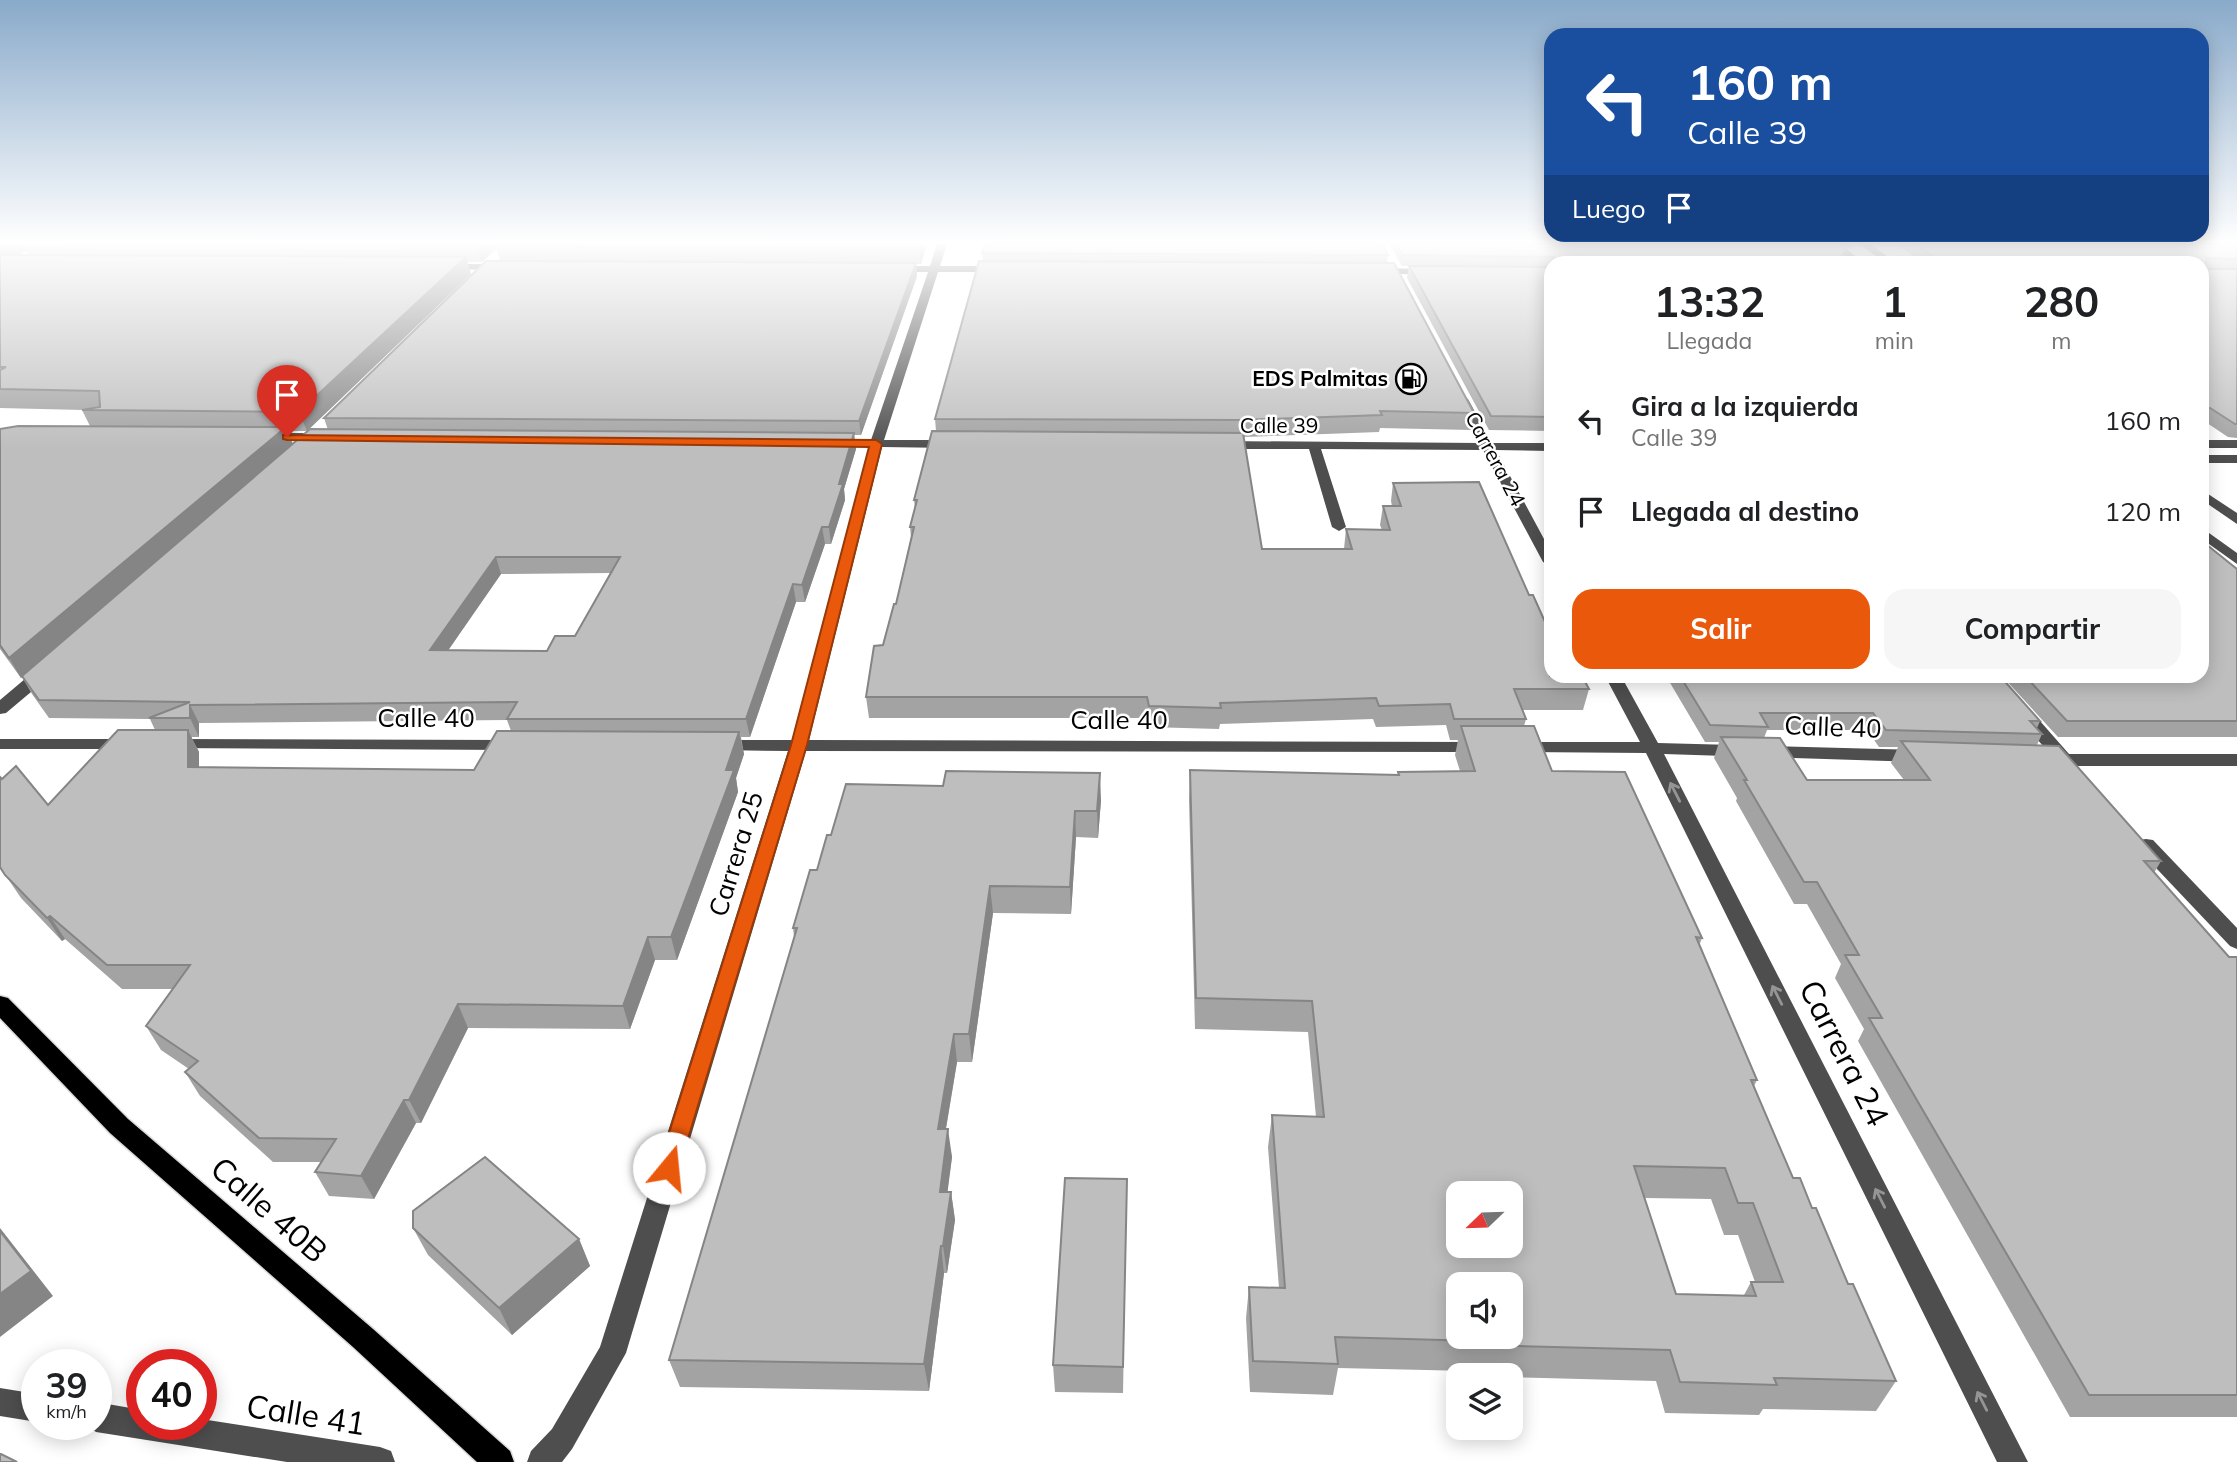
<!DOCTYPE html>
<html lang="es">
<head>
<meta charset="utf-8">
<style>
	body { margin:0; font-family:Mulish,sans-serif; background:#f6f6f6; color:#202124; height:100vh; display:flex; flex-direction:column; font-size:26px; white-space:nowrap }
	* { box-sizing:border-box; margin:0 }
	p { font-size:23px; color:#757577 }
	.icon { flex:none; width:38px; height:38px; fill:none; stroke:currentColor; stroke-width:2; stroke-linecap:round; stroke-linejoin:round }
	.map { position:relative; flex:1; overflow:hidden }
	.sheet { position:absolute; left:1544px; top:256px; width:665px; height:427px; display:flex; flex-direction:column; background:#fff; border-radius:21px; box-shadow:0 4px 18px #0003 }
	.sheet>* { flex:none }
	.hud { position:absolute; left:1544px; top:28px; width:665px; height:214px; border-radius:21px; box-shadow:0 4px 18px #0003; background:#1a4fa0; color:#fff; overflow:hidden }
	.needle { width:46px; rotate:247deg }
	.tools { position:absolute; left:1446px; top:1181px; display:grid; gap:14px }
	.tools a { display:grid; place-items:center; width:77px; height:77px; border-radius:14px; background:#fff; box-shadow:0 4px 18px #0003; font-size:35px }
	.speed { position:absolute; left:21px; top:1349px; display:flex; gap:14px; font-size:35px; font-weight:700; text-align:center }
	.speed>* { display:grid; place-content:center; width:91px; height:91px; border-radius:50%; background:#fff; box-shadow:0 4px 18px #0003; line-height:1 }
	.speed small { font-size:18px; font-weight:400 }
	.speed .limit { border:10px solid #d22; background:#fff; color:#111 }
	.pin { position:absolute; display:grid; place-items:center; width:60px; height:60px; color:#fff; margin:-72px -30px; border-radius:50% 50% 50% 0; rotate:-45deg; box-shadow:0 0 7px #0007 }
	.pin .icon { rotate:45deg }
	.me { position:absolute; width:77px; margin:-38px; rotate:17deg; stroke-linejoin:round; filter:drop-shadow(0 0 5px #0008) }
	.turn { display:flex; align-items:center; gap:24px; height:147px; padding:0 28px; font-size:32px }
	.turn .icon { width:91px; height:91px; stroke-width:2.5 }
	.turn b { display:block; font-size:49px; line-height:60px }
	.then { display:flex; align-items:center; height:66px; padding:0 28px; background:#0003; gap:14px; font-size:26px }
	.eta { display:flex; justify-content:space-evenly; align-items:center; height:119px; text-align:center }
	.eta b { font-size:42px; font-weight:700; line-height:49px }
	.cta { display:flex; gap:14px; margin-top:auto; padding:14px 28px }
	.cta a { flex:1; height:80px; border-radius:21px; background:#ea580c; color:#fff; font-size:28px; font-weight:700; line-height:80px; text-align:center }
	.cta a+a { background:#f6f6f6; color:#202124 }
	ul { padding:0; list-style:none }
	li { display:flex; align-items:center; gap:21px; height:91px; padding:0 28px }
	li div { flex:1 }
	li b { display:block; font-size:26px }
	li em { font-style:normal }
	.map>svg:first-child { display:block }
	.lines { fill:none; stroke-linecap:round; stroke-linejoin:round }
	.major-casing { stroke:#dbdbdb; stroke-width:3 }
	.minor { fill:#4e4e4e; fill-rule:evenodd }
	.major { fill:#000; fill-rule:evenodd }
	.wall { fill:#a3a3a3; fill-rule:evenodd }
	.shaded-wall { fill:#858585 }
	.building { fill:#bebebe; stroke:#858585; stroke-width:2; fill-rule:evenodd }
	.oneway { stroke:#959595 }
	.route { fill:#ea580c; stroke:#983908; stroke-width:2 }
	.labels { text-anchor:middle; stroke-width:5; stroke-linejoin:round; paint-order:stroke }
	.far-poi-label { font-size:21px; font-weight:bold; fill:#000; stroke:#fff; text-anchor:end }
	.far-street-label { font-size:21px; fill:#000; stroke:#fff }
	.street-label { font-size:26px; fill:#000; stroke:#fff }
	.near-street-label { font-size:32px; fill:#000; stroke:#fff }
</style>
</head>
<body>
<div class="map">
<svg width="2237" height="1462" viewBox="0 0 2237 1462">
	<rect width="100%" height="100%" fill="#fff"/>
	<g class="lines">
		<!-- major casing -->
		<g class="major-casing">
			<path id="major" d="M0 996 8 998 128 1119 373 1329 510 1451 514 1462H477L353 1347 110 1133 0 1018Z"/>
		</g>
		<!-- minor -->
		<g class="minor">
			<path d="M937 244H947L940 266H1001L1006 269 1001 272H938L884 440H952L958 444 952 448 882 447 809 740 1478 742 1487 747 1478 752 806 751 626 1353 572 1449 562 1462H527L531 1451 552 1429 600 1347 788 751 718 750 709 745 718 740H792L869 447H833L827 443 833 439 871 440 928 272H893L888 269 893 266H930Z"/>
			<path d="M1830 244H1841L1862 262H1852Z"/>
			<path d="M1859 244H1870L1895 262H1884Z"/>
			<path d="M445 264H504L509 267 504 270 442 269 440 267Z"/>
			<path d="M1376 268 1432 269 1437 272 1432 275 1373 273 1371 271Z"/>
			<path d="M1462 395 1468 399 1492 443H1550V451L1496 450 1550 550V566L1543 562 1483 450 1321 449 1346 527 1339 531 1332 527 1309 449H1222L1216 445 1222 441 1479 443 1456 399Z"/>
			<path d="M266 433H326L332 437 326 441 262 440 260 437Z"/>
			<rect x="2202" y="440" width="35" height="8"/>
			<rect x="2202" y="455" width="35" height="8"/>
			<path d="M2202 490 2237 513V524L2202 500Z"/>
			<path d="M2202 528 2237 553V564L2202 539Z"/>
			<path d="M44 667 52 672 50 676 6 713 0 714V700L38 668Z"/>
			<path d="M1605 676H1621L1658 743 1919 750 1928 756 1919 762 1664 754 2028 1462H1997L1646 753 1520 752 1511 747 1520 742H1640Z"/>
			<path d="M2027 712 2033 713 2069 754H2237V766H2048L2039 760 2042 756 2050 754 2018 717Z"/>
			<path d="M0 739H127L136 744 127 749H0Z"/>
			<path d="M172 739 512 740 521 745 512 750 166 748 163 744 166 740Z"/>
			<path d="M2146 839 2153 840 2237 928V949L2230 946 2139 850 2136 845 2139 840Z"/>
			<path d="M0 1388 37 1394V1422L0 1416Z"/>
			<path d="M96 1402 142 1410V1424H201V1419L380 1447 391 1451 395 1462H287L96 1432 85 1424H96Z"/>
		</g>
		<!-- major -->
		<use href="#major" class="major"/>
	</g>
	<!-- wall -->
	<g class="wall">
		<path d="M0 244H927L921 264H916L917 276 861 435H854L856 449 844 489 845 500 831 544H825L805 602H796L750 737H741L744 754 736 778 738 792 677 960H655L630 1029 468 1028 421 1123H416L374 1199 329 1196 315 1172 322 1162H273L200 1096 185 1072 189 1069 161 1050 146 1026 173 989H122L65 939 62 941 21 898 0 867 48 805 155 730 150 719 49 718 32 694 22 677 21 678 0 649V429L90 426 82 410H83L0 408ZM497 248 500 261 324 418 328 430 293 444 288 431H307L471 274 467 262H482ZM26 251 28 255H17ZM610 573 575 636 547 651 448 650 501 574ZM507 720 511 731 474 770 199 768V752L191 737H199V723Z"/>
		<path d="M1389 244H1843V257L1850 262H1550V431L1489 430 1407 278 1409 266H1402Z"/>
		<path d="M1845 244H1854L1850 249Z"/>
		<path d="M1896 244H2237V438L2228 437 2204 421H2202V262H1922Z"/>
		<path d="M982 253 1388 255 1387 263 1474 413 1471 430 1380 428 1379 432 1243 437 1262 549H1344L1346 529 1382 530 1380 525 1383 506H1392L1391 501 1393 483 1529 595 1550 633 1589 689 1583 710H1522L1526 719 1524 726 1552 771 1702 938 1699 946 1757 1080 1754 1086 1793 1178 1812 1208 1896 1381 1876 1411 1763 1409 1759 1415 1665 1413 1656 1381 1510 1377V1376H1469V1371L1338 1368 1333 1395 1250 1392 1246 1318 1249 1287 1279 1288 1268 1147 1272 1115 1316 1117 1308 1032 1195 1029 1189 800 1190 770 1398 775V772L1460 771 1455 755 1458 740H1450L1446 725 1376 727 1373 719 1220 724 1219 729 1148 727 1147 718H869L866 697 883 645 896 604 911 537 910 527 915 508 914 500 936 431 935 419 983 261ZM1645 1198 1711 1199 1724 1235H1738L1755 1282H1751L1744 1295 1676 1294Z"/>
		<path d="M2237 569V737H2058L2002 676H2202Z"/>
		<path d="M1666 676H2000L2040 721 2037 728 2042 734 2037 745 2161 861 2154 873 2229 957H2237V1417H2070L1858 1041 1864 1029 1835 978 1841 964 1807 904H1794L1736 801 1737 798 1714 758 1719 742H1705ZM1767 730H1867L1879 747H1898L1891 763 1904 780H1807L1764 738Z"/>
		<path d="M1101 800 1098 838 1076 837 1071 914 993 913 972 1062H957L946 1129 952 1157 947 1192H951L955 1220 947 1273H944L929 1391 680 1387 669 1360 794 937 793 928 831 835Z"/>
		<path d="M1127 1179 1123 1393 1055 1392 1053 1365Z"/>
		<path d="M413 1228 579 1239 590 1266 512 1335 428 1255Z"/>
	</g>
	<!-- shaded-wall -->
	<g class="shaded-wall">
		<path d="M0 244H23L26 251 6 260 0 261Z"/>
		<path d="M479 244H501L496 246 497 248 482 262 477 246Z"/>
		<path d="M920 244H927L921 264 919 248Z"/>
		<path d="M466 257 471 274 307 431 299 412Z"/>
		<path d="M916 263 917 276 861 435 859 421Z"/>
		<path d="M286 427 293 445 21 678 9 658Z"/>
		<path d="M854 433 856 449 844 489 845 500 831 544 829 527 839 484Z"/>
		<path d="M822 527 825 544 805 602 802 585Z"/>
		<path d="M496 557 501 574 436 668 430 650Z"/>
		<path d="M793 584 796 602 750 737 746 719Z"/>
		<path d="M190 705 199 723V737L190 718Z"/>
		<path d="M188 730 199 752V790L188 767Z"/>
		<path d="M739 732 744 754 736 778 738 792 677 960 671 937Z"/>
		<path d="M1100 773 1101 800 1098 838 1097 811Z"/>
		<path d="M1075 811 1076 837 1071 914 1070 887Z"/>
		<path d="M990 886 993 913 972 1062 969 1034Z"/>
		<path d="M50 916 65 939 62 941 47 918Z"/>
		<path d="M648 937 655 960 630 1029 623 1006Z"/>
		<path d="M458 1004 468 1028 421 1123 409 1100Z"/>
		<path d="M954 1034 957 1062 941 1157 938 1129Z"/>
		<path d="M404 1100 416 1123 374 1199 361 1176Z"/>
		<path d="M948 1129 952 1157 944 1220 940 1192Z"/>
		<path d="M951 1192 955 1220 947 1273 943 1246Z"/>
		<path d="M0 1228 53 1296 0 1337Z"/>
		<path d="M579 1239 590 1266 512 1335 499 1308Z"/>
		<path d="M941 1246 944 1273 929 1391 924 1364Z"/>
	</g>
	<!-- building -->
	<g class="building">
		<path d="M63 244H479L477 246Z"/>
		<path d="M498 244H920L919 248 496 246Z"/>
		<path d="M985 244H1382L1388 255 982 253Z"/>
		<path d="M1396 244H1843L1847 247 1841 255 1850 262H1555L1554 257 1403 255Z"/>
		<path d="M1915 244H2237V259L2207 258 2205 266 2208 269H2237V424H2235L2210 408H2202V262H1942Z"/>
		<path d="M0 255 466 257 299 412 82 410 100 407 99 391 0 389V370L6 367H0Z"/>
		<path d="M486 261 916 263 859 421 324 418Z"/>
		<path d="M979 261 1394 263 1474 413 1380 411 1382 415 1240 420 935 419Z"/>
		<path d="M1409 266 1550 267V417L1491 416Z"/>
		<path d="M18 426 286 427 9 658 0 645V429Z"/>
		<path d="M310 429 854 433 839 484H843L829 527H822L802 585 793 584 746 719H507L517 702 190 705V718H149L190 702 39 700 22 676ZM496 557H620L575 636H555L547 651 430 650Z"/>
		<path d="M932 431 1243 433 1262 549H1352L1346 529 1390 530 1383 506H1401L1393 483 1479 482 1529 595H1533L1550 633V676H1582L1589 689H1514L1526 719H1454L1450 704 1379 706 1376 698 1220 703 1221 708 1149 706 1147 697H866L874 646 883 645 894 604H896L914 527H910L917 500H914Z"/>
		<path d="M2202 541 2237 569V721H2067L2025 676H2202Z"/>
		<path d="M1680 676H2000L2040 721H2030L2042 734 1886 730 1873 713H1760L1768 727 1710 725Z"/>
		<path d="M1461 726H1534L1552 771 1625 772 1702 938 1696 937 1757 1080H1751L1793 1178H1800L1812 1208H1816L1848 1284H1853L1896 1381 1774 1378 1777 1385 1680 1382 1670 1350 1479 1345 1478 1341 1335 1337 1338 1364 1253 1361 1249 1287 1285 1288 1272 1115 1324 1117 1312 1001 1196 998 1190 770 1399 775 1398 772 1475 771ZM1634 1166 1725 1168 1738 1203H1753L1783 1282H1751L1756 1296 1676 1294ZM1458 1194H1510V1246H1458ZM1458 1284H1510V1337H1458Z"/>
		<path d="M118 730H188V767L474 770 497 731 739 732 726 770H734L671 937H648L623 1006 458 1004 409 1100H404L361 1176 315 1172 336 1139 259 1138 185 1072 198 1061 146 1026 190 965H107L50 916 47 918 5 875 0 867V777L2 779 16 766 48 805Z"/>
		<path d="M1721 737 1780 738 1807 780H1930L1901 741 2059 746 2161 861H2144L2229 957H2237V1395H2089L1869 1018H1882L1845 955H1859L1817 882H1804L1744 780H1747Z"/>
		<path d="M946 771 1100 773 1097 811H1075L1070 887 990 886 969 1034H954L938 1129H948L940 1192H951L943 1246H941L924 1364 669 1360 797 928H793L810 870H817L827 835H831L846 784 943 786Z"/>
		<path d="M485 1157 579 1239 499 1308 413 1228V1211Z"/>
		<path d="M1065 1178 1127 1179 1123 1367 1053 1365Z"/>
		<path d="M0 1231 31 1271 0 1294Z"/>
		<path d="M0 1454H1L17 1462H0Z"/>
	</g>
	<!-- one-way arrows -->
	<defs><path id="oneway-shaft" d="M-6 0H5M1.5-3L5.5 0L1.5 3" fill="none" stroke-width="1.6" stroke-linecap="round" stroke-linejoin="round" transform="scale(1.75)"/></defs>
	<g class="oneway">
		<use href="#oneway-shaft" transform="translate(1675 792) rotate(-117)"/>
		<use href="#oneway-shaft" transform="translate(1777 995) rotate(-117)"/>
		<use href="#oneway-shaft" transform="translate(1880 1198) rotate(-117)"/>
		<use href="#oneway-shaft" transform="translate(1982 1401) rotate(-117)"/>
	</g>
	<!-- sky -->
	<linearGradient id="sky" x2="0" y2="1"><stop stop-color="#89aaca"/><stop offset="0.54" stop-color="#fff"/><stop offset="1" stop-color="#fff" stop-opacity="0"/></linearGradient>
	<rect width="2237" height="449" fill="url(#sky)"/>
	<!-- route -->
	<path class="route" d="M283 435 876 440 882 444 807 745 677 1175 669 1178 661 1175 658 1168 791 745 869 447 287 440 283 439Z"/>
	<!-- icons -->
	<defs>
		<g id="fuel-ring" transform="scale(1.575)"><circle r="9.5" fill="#fff" stroke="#000" stroke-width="1.5"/><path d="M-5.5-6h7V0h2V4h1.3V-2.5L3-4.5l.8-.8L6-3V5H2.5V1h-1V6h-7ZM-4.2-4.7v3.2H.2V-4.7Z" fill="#000"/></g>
	</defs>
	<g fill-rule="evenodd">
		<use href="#fuel-ring" x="1411" y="379"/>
	</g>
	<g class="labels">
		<!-- far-poi labels -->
		<g class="far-poi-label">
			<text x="1388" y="386">EDS Palmitas</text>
		</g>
		<!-- far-street labels -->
		<g class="far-street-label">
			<text x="1279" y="433">Calle 39</text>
			<text transform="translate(1495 459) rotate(62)" y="7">Carrera 24</text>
		</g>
		<!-- street labels -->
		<g class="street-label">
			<text x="426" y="727">Calle 40</text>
			<text x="1119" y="729">Calle 40</text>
			<text transform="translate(1833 727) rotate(2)" y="9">Calle 40</text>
			<text transform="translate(736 854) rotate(-73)" y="9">Carrera 25</text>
		</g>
		<!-- near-street labels -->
		<g class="near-street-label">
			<text transform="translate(1844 1053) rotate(63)" y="11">Carrera 24</text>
			<text transform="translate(269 1210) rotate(41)" y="11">Calle 40B</text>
			<text transform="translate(306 1415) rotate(9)" y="11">Calle 41</text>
		</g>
	</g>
</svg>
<div class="tools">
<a><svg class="needle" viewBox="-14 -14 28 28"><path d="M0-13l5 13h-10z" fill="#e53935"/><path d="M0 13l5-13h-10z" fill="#757577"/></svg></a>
<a><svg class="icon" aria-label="sound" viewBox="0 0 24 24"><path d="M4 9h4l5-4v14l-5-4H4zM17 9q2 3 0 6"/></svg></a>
<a><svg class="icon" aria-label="layers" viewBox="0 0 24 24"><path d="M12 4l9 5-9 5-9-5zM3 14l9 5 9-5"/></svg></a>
</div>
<div class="speed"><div>39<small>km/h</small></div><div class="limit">40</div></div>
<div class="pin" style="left:287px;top:437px;background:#d93025"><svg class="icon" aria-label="arrive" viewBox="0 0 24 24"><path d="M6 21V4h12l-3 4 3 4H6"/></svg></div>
<svg class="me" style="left:669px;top:1168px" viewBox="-20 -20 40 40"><circle r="19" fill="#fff"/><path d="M0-13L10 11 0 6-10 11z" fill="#ea580c"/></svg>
<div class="hud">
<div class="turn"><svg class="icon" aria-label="left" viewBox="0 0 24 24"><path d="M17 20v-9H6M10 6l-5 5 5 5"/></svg><div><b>160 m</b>Calle 39</div></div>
<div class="then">Luego<svg class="icon" aria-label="arrive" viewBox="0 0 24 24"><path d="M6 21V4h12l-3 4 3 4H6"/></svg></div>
</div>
<section class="sheet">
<div class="eta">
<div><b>13:32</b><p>Llegada</p></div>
<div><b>1</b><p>min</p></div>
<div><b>280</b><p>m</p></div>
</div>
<ul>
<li><svg class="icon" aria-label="left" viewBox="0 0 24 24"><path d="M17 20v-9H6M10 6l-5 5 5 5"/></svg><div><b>Gira a la izquierda</b><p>Calle 39</p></div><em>160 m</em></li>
<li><svg class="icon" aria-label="arrive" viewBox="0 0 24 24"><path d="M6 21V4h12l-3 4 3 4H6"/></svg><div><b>Llegada al destino</b></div><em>120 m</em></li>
</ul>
<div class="cta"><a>Salir</a><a>Compartir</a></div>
</section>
</div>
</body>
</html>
